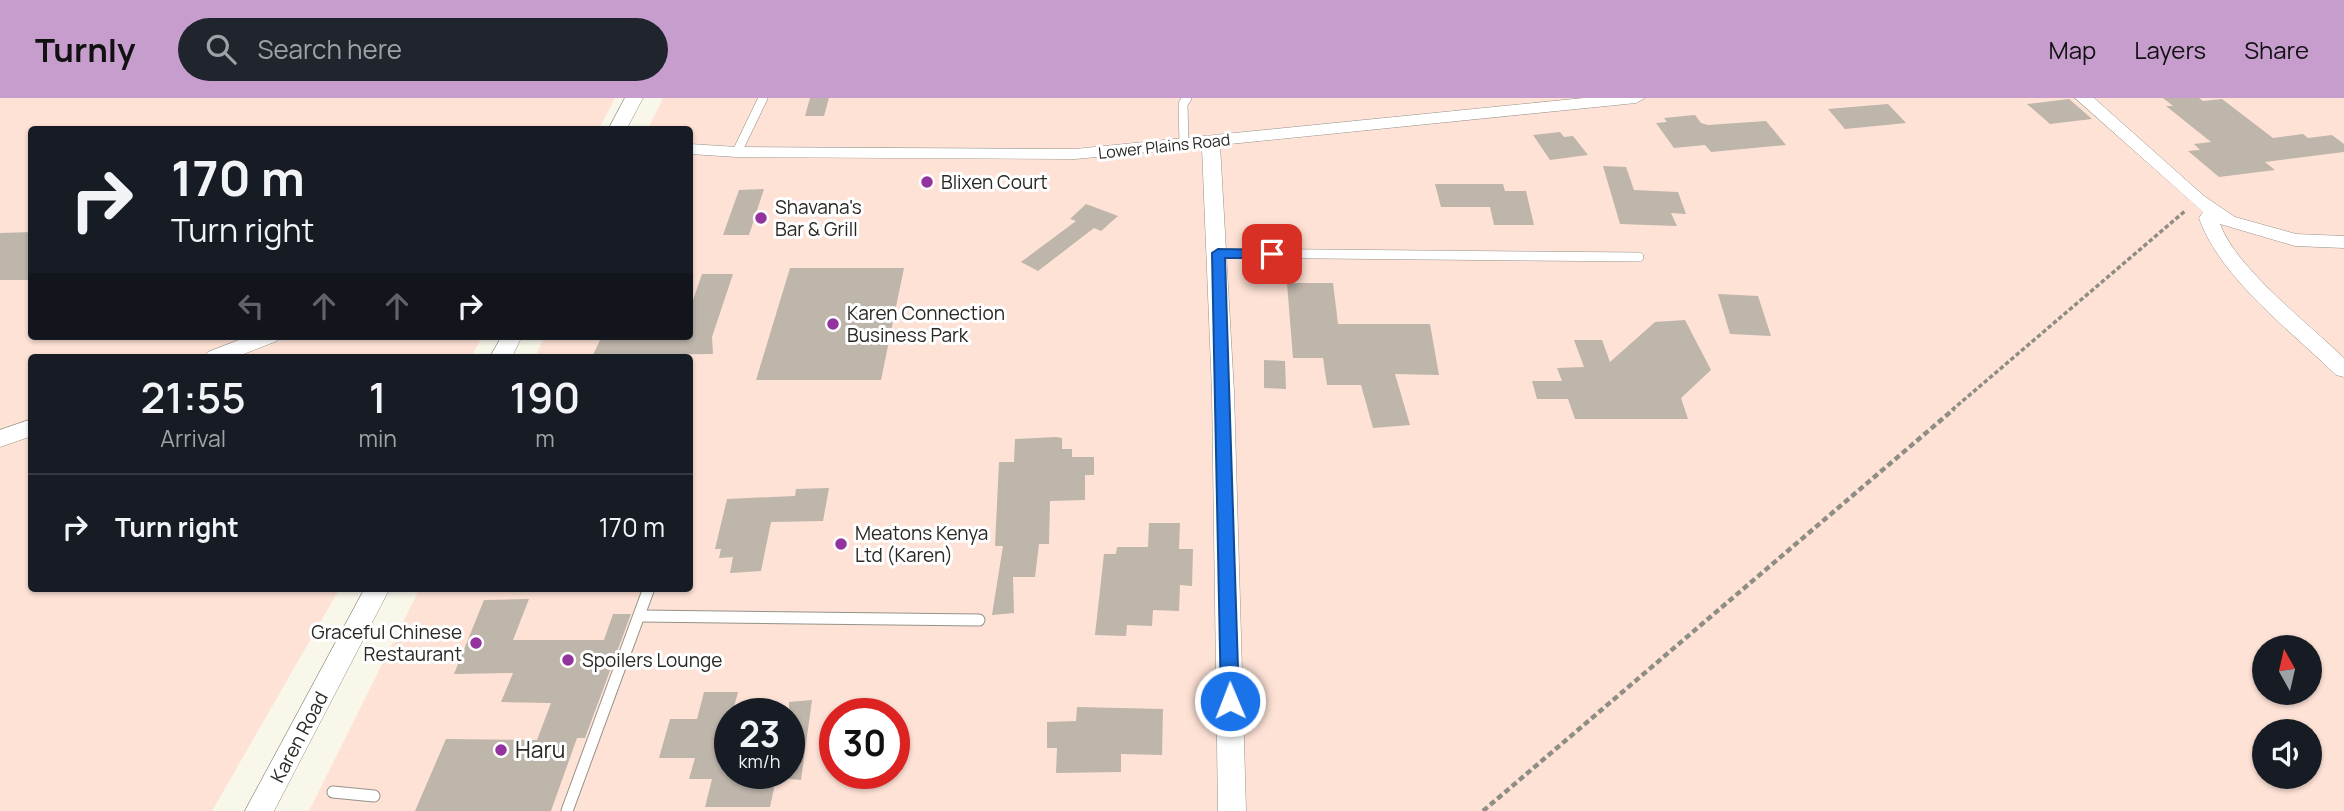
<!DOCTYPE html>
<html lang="en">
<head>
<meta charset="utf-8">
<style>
	body { margin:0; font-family:Manrope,sans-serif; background:#20242c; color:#f1f3f6; height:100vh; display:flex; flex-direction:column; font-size:26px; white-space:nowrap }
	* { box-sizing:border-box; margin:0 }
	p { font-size:23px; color:#9ea1a6 }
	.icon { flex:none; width:38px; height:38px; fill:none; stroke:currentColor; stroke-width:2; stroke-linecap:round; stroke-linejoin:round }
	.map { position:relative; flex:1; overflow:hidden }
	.sheet { position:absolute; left:28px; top:256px; width:665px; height:238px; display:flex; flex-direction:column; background:#171b24; border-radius:7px; box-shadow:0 2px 5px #0004 }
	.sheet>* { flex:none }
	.guide { position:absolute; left:28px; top:28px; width:665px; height:214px; border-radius:7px; box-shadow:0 2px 5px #0004; background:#171b24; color:#f1f3f6; overflow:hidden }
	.needle { width:46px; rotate:352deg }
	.controls { position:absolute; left:2252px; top:537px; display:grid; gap:14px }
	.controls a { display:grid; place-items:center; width:70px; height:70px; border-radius:50%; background:#171b24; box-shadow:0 2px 5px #0004; font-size:35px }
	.speed { position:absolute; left:714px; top:600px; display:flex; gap:14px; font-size:35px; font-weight:700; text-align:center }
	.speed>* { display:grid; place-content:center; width:91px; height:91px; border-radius:50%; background:#171b24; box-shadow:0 2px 5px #0004; line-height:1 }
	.speed small { font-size:18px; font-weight:400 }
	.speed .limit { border:10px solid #d22; background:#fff; color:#111 }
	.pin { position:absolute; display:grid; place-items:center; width:60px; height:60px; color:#fff; margin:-30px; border-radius:14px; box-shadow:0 4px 10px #0006 }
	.me { position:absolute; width:77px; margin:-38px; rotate:359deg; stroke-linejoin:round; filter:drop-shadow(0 0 5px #0008) }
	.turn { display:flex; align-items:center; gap:24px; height:147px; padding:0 28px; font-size:32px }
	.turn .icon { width:91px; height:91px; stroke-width:2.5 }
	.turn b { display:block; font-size:49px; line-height:60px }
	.lanes { display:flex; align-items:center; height:66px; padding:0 28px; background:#0003; justify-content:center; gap:35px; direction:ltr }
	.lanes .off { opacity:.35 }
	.eta { display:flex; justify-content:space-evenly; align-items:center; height:119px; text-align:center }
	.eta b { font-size:42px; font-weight:600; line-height:49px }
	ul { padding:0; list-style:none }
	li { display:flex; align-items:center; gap:21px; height:105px; padding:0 28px; border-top:2px solid #363941 }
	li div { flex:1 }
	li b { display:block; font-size:26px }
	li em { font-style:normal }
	header { display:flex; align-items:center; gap:42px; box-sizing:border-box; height:98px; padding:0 35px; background:#c79dce; color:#111 }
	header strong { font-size:33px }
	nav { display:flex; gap:38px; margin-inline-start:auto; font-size:24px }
	.search { width:490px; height:63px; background:#20242c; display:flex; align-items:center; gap:18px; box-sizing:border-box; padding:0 24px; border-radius:38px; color:#9ea1a6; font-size:26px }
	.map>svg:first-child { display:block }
	.green { fill:#fee2d6; fill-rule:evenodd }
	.building { fill:#beb5ab }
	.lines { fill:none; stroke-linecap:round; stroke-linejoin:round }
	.lane-far1-casing { stroke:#949287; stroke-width:10 }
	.lane-casing { stroke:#949287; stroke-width:13 }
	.street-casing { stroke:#949287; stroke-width:1 }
	.path-far1 { stroke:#8f8e85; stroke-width:3.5; stroke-dasharray:4.5 2.5; stroke-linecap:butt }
	.path { stroke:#8f8e85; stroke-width:4.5; stroke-dasharray:6 3.5; stroke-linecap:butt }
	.lane-far1 { stroke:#fff; stroke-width:9 }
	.lane { stroke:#fff; stroke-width:11 }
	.street { fill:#fff; fill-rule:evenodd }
	.route { fill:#1a73e8; stroke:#114b97; stroke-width:2 }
	.poi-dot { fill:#93349e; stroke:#fff; stroke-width:2.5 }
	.labels { text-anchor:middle; stroke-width:6; stroke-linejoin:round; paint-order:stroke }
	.far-street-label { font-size:16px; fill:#292824; stroke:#fff }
	.poi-label { font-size:19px; fill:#292824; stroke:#fff; text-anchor:start }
	.street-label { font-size:19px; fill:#292824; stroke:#fff }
	.near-poi-label { font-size:23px; fill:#292824; stroke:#fff; text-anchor:start }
</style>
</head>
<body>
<header>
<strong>Turnly</strong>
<div class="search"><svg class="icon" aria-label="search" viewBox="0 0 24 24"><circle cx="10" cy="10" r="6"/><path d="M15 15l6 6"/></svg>Search here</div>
<nav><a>Map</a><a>Layers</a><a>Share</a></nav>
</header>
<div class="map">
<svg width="2344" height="713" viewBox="0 0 2344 713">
	<rect width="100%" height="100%" fill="#f9f7ea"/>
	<!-- green -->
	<g class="green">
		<path d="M0 0H615L599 31 32 32V238H483L471 259H32V490H340L212 713H0Z"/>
		<path d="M663 0H2344V713H309L420 490H690V259H535L545 238H690V32L648 31ZM2264 550H2310V595H2264ZM730 616H789V676H730ZM835 616H894V676H835ZM2264 634H2310V679H2264Z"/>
	</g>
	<!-- building -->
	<g class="building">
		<path d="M810 0H829L824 18H805Z"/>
		<path d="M2163 0H2199L2203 3 2222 1 2273 40 2303 36 2308 40 2332 37 2344 46V54L2265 64 2275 72 2219 79 2188 53 2200 52 2194 46 2211 44 2166 8H2173Z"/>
		<path d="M2069 1 2092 21 2050 26 2027 6Z"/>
		<path d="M1888 6 1906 25 1845 31 1828 11Z"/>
		<path d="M1695 17 1701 25 1708 27 1766 23 1786 47 1711 54 1705 47 1674 50 1656 25 1667 24 1664 20Z"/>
		<path d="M1560 34 1564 39 1573 38 1588 57 1550 62 1533 37Z"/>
		<path d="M1603 68 1626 69 1634 92 1678 94 1686 116 1671 115 1677 128 1620 126Z"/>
		<path d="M1435 86H1503L1505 93H1526L1534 127H1494L1490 109H1441Z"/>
		<path d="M764 91 749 137H723L739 92Z"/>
		<path d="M1086 106 1118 118 1101 133 1094 130 1038 173 1021 164 1076 123 1070 121Z"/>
		<path d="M32 134V182H0V135Z"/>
		<path d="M790 170H904L881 282H756Z"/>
		<path d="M702 176H733L712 239 713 256 593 257 602 238H690V211Z"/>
		<path d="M1287 185H1333L1338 226H1430L1439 277 1395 276 1410 327 1373 330 1361 287H1327L1323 260H1293Z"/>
		<path d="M1718 196 1758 198 1771 238 1730 236Z"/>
		<path d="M1685 222 1711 272 1681 300 1688 321H1575L1568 301H1537L1532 283H1562L1557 270 1584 269 1574 242H1602L1610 264 1655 224Z"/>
		<path d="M1264 262 1285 263 1286 291 1264 290Z"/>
		<path d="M1056 339 1062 340V351H1072V359H1094V377H1085V402L1050 403 1049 446H1039L1035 479H1013L1014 515 992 517 1003 448H995L999 364H1014L1015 341Z"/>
		<path d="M829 390 823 423 771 424 761 473 730 475 733 459 719 460 721 451H715L727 401 795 398 796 391Z"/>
		<path d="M1149 425H1180L1179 451H1193L1192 488 1180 487 1179 513 1153 512 1152 528 1127 527 1126 538 1095 537 1104 456H1116L1117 449H1148Z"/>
		<path d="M529 501 513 542H604L613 516H631L585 640H577L551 713H415L446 641 537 642 551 605 501 604 513 575 454 576 484 502Z"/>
		<path d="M704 594H738L732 616H730V676H777L770 709H705L712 681H689L695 660H659L670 621H697Z"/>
		<path d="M812 602 801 682 789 681V604Z"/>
		<path d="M1077 609 1163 611 1162 657 1121 656V674L1056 675 1057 650H1047V624L1076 623Z"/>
	</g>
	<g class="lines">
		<!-- lane-far1 casing -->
		<g class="lane-far1-casing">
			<g id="lane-far1">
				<path d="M1184 47 1183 6 1187 0"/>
				<path d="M737 54 763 0"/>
				<path d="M1218 155 1639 159"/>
			</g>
		</g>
		<!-- lane casing -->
		<g class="lane-casing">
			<g id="lane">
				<path d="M640 518 979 522"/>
				<path d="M333 694 374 698"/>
				<path d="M567 713 649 490"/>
			</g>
		</g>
		<!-- street casing -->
		<g class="street-casing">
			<g id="street">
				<path d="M625 0H643L626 32H608Z"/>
				<path d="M1584 0H1645L1636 5 1220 47 1234 294 1246 713H1218L1212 294 1202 49 1075 61 737 59 690 56V46L737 49 1075 51Z"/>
				<path d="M2075 0H2094L2204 98 2235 119 2296 136 2344 138V150L2295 148 2220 126C2236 170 2309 226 2344 260V279L2336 277C2291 233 2220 180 2199 120L2203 114Z"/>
				<path d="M249 238H280L277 243 236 259H204L208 254Z"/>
				<path d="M502 238H522L512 259H490Z"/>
				<path d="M32 321V338L0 349V332Z"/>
				<path d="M365 490H390L274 713H245Z"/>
			</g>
		</g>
		<!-- path-far1 -->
		<path class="path-far1" d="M1952 312 2185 113"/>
		<!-- path -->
		<path class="path" d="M1483 713 1954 311"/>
		<!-- lane-far1 -->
		<use href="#lane-far1" class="lane-far1"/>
		<!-- lane -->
		<use href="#lane" class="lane"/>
		<!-- street -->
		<use href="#street" class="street"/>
	</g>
	<!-- route -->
	<path class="route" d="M1218 151 1272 152 1279 156 1272 160H1225L1239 603 1237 608 1230 611 1223 608 1221 603 1212 155Z"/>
	<!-- markers -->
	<g class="poi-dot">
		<circle cx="927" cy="84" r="7"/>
		<circle cx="761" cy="120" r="7"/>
		<circle cx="833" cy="226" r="7"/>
		<circle cx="841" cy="446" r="7"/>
		<circle cx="476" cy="545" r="7"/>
		<circle cx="568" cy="562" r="7"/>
		<circle cx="501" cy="652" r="7"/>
	</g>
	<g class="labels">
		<!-- far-street labels -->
		<g class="far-street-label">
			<text transform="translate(1164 48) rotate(-6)" y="6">Lower Plains Road</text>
		</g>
		<!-- poi labels -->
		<g class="poi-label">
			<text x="941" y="91">Blixen Court</text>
			<text x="775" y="116">Shavana's<tspan x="775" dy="22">Bar &amp; Grill</tspan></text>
			<text x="847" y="222">Karen Connection<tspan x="847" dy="22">Business Park</tspan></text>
			<text x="855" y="442">Meatons Kenya<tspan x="855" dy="22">Ltd (Karen)</tspan></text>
			<text x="462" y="541" text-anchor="end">Graceful Chinese<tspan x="462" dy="22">Restaurant</tspan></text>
			<text x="582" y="569">Spoilers Lounge</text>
		</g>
		<!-- street labels -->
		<g class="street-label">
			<text transform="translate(299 639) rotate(-62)" y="7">Karen Road</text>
		</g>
		<!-- near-poi labels -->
		<g class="near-poi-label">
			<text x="515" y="660">Haru</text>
		</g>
	</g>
</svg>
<div class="controls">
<a><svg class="needle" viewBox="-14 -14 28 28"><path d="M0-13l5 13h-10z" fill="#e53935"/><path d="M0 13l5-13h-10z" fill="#9ea1a6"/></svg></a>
<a><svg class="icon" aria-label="sound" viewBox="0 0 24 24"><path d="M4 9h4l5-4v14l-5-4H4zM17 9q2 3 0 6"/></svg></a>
</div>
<div class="speed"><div>23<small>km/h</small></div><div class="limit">30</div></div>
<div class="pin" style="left:1272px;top:156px;background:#d93025"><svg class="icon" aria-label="arrive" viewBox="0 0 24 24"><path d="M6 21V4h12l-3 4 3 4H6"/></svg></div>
<svg class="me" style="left:1230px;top:603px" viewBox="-20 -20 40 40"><circle r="17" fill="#1a73e8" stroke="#fff" stroke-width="3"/><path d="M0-11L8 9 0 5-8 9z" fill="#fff"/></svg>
<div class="guide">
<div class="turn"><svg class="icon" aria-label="right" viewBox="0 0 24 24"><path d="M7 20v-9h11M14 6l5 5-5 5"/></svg><div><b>170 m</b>Turn right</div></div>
<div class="lanes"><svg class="icon off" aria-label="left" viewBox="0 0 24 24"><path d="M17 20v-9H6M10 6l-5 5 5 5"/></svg><svg class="icon off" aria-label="ahead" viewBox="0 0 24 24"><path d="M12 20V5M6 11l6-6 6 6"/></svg><svg class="icon off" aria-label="ahead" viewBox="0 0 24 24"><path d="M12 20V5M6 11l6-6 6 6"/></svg><svg class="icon" aria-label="right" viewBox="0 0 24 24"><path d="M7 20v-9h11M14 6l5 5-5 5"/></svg></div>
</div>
<section class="sheet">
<div class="eta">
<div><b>21:55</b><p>Arrival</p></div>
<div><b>1</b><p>min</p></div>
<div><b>190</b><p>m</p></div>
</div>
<ul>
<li><svg class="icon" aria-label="right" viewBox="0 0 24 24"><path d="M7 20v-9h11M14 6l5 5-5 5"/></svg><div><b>Turn right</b></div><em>170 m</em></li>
</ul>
</section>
</div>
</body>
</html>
